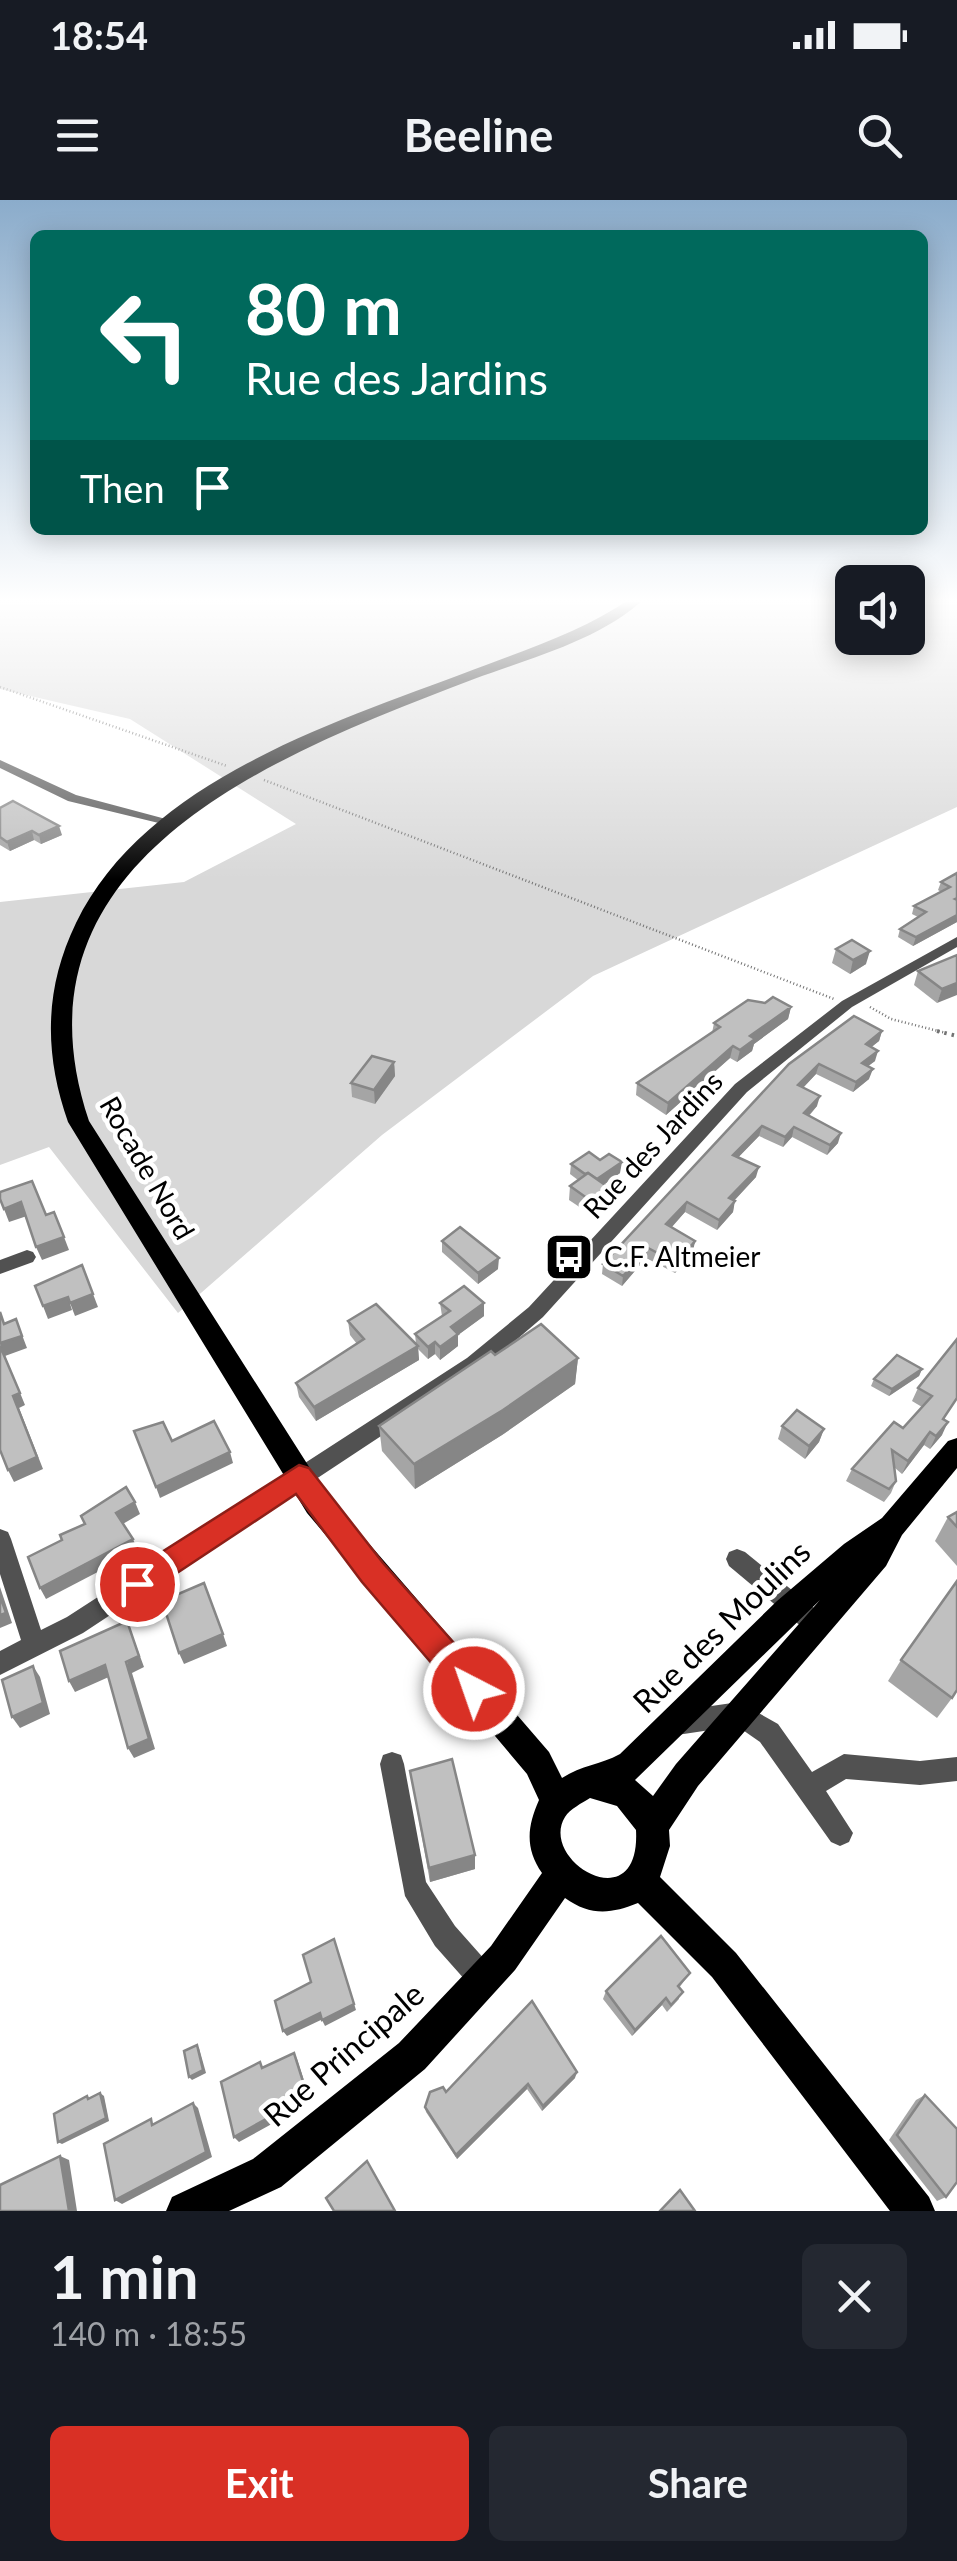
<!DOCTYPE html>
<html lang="en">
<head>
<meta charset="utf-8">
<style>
	body { margin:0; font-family:Lato,sans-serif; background:#242831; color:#f1f3f6; height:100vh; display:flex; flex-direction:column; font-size:38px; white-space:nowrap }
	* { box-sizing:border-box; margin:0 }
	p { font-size:32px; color:#9ea1a6 }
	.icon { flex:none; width:55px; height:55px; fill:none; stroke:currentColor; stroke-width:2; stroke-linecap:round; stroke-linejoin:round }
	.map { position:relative; height:2011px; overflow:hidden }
	.panel { display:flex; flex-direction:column; background:#171b24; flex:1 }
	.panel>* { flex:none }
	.guide { position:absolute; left:30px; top:30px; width:898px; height:305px; border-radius:15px; box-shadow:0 5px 25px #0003; background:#00695c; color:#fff; overflow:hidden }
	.tools { position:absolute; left:835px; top:365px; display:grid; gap:20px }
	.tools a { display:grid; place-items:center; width:90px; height:90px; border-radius:15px; background:#171b24; box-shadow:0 5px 25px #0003; font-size:50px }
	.pin { position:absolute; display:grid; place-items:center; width:85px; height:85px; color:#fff; margin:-42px; border:5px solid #fff; border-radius:50%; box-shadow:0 2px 10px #0007 }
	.me { position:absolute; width:110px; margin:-55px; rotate:319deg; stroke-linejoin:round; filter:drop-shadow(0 0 8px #0008) }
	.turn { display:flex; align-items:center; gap:35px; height:210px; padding:0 50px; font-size:45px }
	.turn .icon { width:130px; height:130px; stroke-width:2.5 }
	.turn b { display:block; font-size:70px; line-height:85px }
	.then { display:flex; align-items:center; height:95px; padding:0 50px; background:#0003; gap:20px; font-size:38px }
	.round { display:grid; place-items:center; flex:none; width:105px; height:105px; border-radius:15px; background:#242831 }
	.summary { display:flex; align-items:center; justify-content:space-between; height:170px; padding:0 50px }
	h1 { font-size:60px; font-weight:700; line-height:75px }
	.primary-button { display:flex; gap:20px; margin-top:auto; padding:20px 50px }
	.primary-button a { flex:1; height:115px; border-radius:15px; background:#d93025; color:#fff; font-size:40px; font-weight:700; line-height:115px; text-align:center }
	.primary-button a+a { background:#242831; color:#f1f3f6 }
	.status { display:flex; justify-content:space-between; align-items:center; height:70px; padding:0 50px; background:#171b24; direction:ltr }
	.status svg { height:28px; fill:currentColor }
	header { display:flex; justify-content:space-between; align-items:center; height:130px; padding:0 50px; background:#171b24; font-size:45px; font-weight:700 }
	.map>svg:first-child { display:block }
	.green { fill:#d8d8d8 }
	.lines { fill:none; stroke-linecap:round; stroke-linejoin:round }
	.path-far1 { stroke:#737373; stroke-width:2.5; stroke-dasharray:1 2.5; stroke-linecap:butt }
	.path { stroke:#737373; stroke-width:4; stroke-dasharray:2.5 5; stroke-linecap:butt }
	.minor { fill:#515151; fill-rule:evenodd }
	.major { fill:#000; fill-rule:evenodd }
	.wall { fill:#a5a5a5 }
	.shaded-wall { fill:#868686 }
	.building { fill:#c0c0c0; stroke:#868686; stroke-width:2.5 }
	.route { fill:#d93025; stroke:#8d1f18; stroke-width:2.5 }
	.labels { text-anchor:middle; stroke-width:9; stroke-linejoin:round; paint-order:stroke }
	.street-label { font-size:28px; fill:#000; stroke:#fff }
	.poi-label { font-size:28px; fill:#000; stroke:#fff; text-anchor:start }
	.near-street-label { font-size:32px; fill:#000; stroke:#fff }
</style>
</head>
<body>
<div class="status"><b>18:54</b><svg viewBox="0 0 49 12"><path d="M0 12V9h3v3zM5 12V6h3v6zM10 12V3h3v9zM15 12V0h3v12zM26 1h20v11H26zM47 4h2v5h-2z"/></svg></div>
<header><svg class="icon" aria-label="menu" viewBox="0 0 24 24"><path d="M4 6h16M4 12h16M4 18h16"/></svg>Beeline<svg class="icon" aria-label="search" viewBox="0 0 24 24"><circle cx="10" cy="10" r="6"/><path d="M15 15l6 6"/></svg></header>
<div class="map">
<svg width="957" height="2011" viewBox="0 0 957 2011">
	<rect width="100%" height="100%" fill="#fff"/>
	<!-- green -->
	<path class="green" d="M0 398H852V438H908V398H957V607L593 776 382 935 178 1113 49 947 0 965V702L184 682 296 624 130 519 0 489Z"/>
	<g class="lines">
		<!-- path-far1 -->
		<g class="path-far1">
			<path d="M0 487 227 566"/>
			<path d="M264 580 834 799"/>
			<path d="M870 807 891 819 946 833"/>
		</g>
		<!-- path -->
		<path class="path" d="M937 831 957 836"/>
		<!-- minor -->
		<g class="minor">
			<path d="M0 560 76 595 177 622 171 626 68 601 0 568Z"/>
			<path d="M957 737V747L852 807 747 892 543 1117 481 1170 83 1433 0 1475V1451L21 1440 0 1374V1329L8 1332 11 1339 41 1430 67 1417 467 1158 529 1107 735 884 842 801Z"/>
			<path d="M27 1050 33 1052 36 1057 33 1062 0 1074V1060Z"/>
			<path d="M737 1349 745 1352 825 1417 828 1425 825 1433 817 1436 809 1433 729 1366 726 1359 729 1352Z"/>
			<path d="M739 1502 778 1524 812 1572 844 1554 920 1561 957 1557V1581L920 1585 846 1579 826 1591 853 1633 849 1642 840 1646 831 1642 760 1542 737 1526 677 1535 668 1532 665 1523 668 1514 677 1511Z"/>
			<path d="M392 1552 401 1555 404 1564 426 1682 455 1726 494 1770 498 1780 494 1790 484 1794 474 1790 435 1746 405 1696 380 1564 383 1555Z"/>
		</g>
		<!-- major -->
		<path class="major" d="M631 398H645C601 440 530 458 474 479 282 553 0 656 89 921L327 1295 549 1552 562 1578C582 1565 600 1565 620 1554L777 1401 844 1344 882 1318 948 1241 957 1238V1268L902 1335 886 1366 698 1586 669 1630 670 1646 660 1677 736 1753 929 1997 935 2011H890L712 1777 638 1703C611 1714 590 1716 565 1698L515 1770 425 1869 281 1987 229 2011H166L172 1997 253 1959 399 1843 491 1746 542 1673C525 1648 527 1627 539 1600L527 1574 307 1313 68 922C44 854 44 789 76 723 147 577 344 519 486 465 536 446 587 429 631 398ZM820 1400 676 1564 653 1596 635 1580ZM590 1598 617 1606 636 1630C641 1722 538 1661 565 1617 570 1609 582 1603 590 1598Z"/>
	</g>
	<!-- wall -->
	<g class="wall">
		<path d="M0 608 62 635 41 644 34 640 10 651 0 645Z"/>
		<path d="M957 673V722L913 746 898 737 900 729 918 717 912 714 914 706 941 692 938 690 941 682Z"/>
		<path d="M836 749 866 764 850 774 832 763Z"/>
		<path d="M957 755 937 803 914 785 918 771Z"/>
		<path d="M791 807 788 819 754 844 752 851 737 862 730 858 666 915 636 895 637 883 712 833 714 823Z"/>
		<path d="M882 831 879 841 871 847 875 861 868 866 869 879 853 892 816 874 803 888 817 906 809 916 838 943 827 955 792 937 783 947 759 936 738 957 756 977 734 1001 733 1012 717 1030 685 1012 671 1027 695 1041 693 1051 675 1073 646 1058 622 1086 602 1074 603 1064 789 864Z"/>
		<path d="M394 862 395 876 375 904 352 897 351 883Z"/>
		<path d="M571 964 620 973 604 984 608 987 607 1001 590 1014 569 1000 570 986 578 980 570 974Z"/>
		<path d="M442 1041 498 1069 478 1084 442 1052Z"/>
		<path d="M440 1103H484V1116L458 1135V1146L440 1160 435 1154 428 1159 418 1149 419 1160 316 1221 299 1197 296 1183 357 1144 350 1135 348 1121 416 1144 415 1134 442 1116Z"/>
		<path d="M957 1139 942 1235 930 1249 924 1245 902 1274 895 1268 896 1281 891 1293 884 1302 846 1281 852 1269 903 1228 922 1207 912 1201 918 1188Z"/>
		<path d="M495 1155 578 1158 575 1184 502 1235 415 1289 382 1251 379 1226Z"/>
		<path d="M922 1169 919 1176 889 1196 871 1186 874 1179Z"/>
		<path d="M782 1226 824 1229 819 1242 805 1259 778 1239Z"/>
		<path d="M957 1312V1366L935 1341 948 1317Z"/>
		<path d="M901 1460 952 1498 937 1518 888 1481Z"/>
		<path d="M410 1571 475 1655V1669L430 1682Z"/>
		<path d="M690 1773 679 1788V1799L667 1812 662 1805 632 1836 603 1799 606 1791Z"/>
		<path d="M575 1878 542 1911 527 1889 457 1959 426 1912 425 1907 446 1892Z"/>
		<path d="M925 1895 946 1997 937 2001 889 1940 916 1900Z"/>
	</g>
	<!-- shaded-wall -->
	<g class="shaded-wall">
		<path d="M59 626 62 635 41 644 39 635Z"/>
		<path d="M32 631 34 640 10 651 7 642Z"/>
		<path d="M957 715V722L913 746 916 737Z"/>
		<path d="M870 751 866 764 850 774 853 760Z"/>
		<path d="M957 783V795L937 803 942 789Z"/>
		<path d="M791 807 788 819 754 844 752 851 737 862 740 850 750 836Z"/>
		<path d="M882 831 879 841 863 854 866 844Z"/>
		<path d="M733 846 730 858 666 915 668 903Z"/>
		<path d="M878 851 875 861 859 873 862 863Z"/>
		<path d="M394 862 395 876 375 904 374 890Z"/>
		<path d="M819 864 816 874 795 896 798 885Z"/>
		<path d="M873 869 869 879 853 892 856 882Z"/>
		<path d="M820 896 817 906 801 924 804 913Z"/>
		<path d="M762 926 759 936 731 965 733 955Z"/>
		<path d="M794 927 792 937 783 947 785 937Z"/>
		<path d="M841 933 838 943 827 955 830 945Z"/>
		<path d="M622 962 620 973 594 992 595 981Z"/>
		<path d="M759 967 756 977 727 1008 729 998Z"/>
		<path d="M608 987 607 1001 590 1014 591 1001Z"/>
		<path d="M735 1001 733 1012 717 1030 719 1020Z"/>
		<path d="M21 1002 27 1016 9 1022 4 1009Z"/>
		<path d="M687 1002 685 1012 665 1035 666 1024Z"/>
		<path d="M64 1037 69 1050 42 1060 36 1047Z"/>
		<path d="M695 1041 693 1051 675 1073 677 1063Z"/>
		<path d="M648 1048 646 1058 622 1086 623 1076Z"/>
		<path d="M499 1058 498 1069 478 1084V1073Z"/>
		<path d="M93 1094 98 1107 75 1116 70 1103Z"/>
		<path d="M68 1097 72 1110 48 1119 43 1106Z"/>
		<path d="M484 1103V1116L458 1135V1146L440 1160V1147L451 1127Z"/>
		<path d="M16 1119 27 1148 5 1156 25 1205 19 1208 43 1269 14 1282 8 1270 0 1143Z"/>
		<path d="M435 1142V1154L428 1159V1147Z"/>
		<path d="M418 1146 419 1160 316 1221 314 1207Z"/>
		<path d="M578 1158 575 1184 502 1235 415 1289 414 1264Z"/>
		<path d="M922 1169 919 1176 889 1196 892 1189Z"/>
		<path d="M948 1222 942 1235 930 1249 936 1236Z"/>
		<path d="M824 1229 819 1242 805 1259 809 1246Z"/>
		<path d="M930 1232 924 1245 902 1274 908 1261Z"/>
		<path d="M230 1252 233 1263 160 1298 156 1287Z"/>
		<path d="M135 1302 140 1314 121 1325 116 1313Z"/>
		<path d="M133 1339 138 1351 46 1399 40 1388Z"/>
		<path d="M0 1387 12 1423 0 1428Z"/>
		<path d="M127 1421 144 1467 132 1473 155 1549 134 1558 128 1548Z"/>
		<path d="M223 1434 227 1446 184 1464 179 1453Z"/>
		<path d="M105 1465 111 1476 75 1492 69 1481Z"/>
		<path d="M33 1466 40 1477 50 1514 20 1528 12 1517Z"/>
		<path d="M475 1655V1669L430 1682 429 1668Z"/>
		<path d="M336 1746 356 1810 325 1826 322 1820Z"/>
		<path d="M666 1798 662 1805 632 1836 635 1830Z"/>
		<path d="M320 1813 323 1819 287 1836 283 1831Z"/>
		<path d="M197 1845 199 1848 206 1873 192 1880 189 1877Z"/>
		<path d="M294 1853 297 1859 309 1896 279 1916V1920L239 1942 234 1937 274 1911Z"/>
		<path d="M577 1872 575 1878 542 1911 543 1906Z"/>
		<path d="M528 1884 527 1889 457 1959 456 1955Z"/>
		<path d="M100 1893 104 1896 109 1921 62 1944 58 1942Z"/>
		<path d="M193 1903 198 1908 212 1957 122 2004 115 2000Z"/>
		<path d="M60 1956 69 1960 77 2011H69Z"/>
	</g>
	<!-- building -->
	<g class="building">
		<path d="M13 601 59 626 39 635 32 631 7 642 0 637V608Z"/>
		<path d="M957 673V698L955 699 957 700V715L916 737 900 729 926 712 914 706 950 687 941 682Z"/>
		<path d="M852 740 870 751 853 760 836 749Z"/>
		<path d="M957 755V783L942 789 918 771Z"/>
		<path d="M773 797 791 807 750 836 755 839 740 850 733 846 668 903 637 883 720 827 714 823 748 800 765 803Z"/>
		<path d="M854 816 882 831 866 844 878 851 862 863 873 869 856 882 819 864 798 885 820 896 804 913 841 933 830 945 794 927 785 937 762 926 733 955 759 967 729 998 735 1001 719 1020 687 1002 666 1024 695 1041 677 1063 648 1048 623 1076 603 1064 789 864Z"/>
		<path d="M372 856 394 862 374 890 351 883Z"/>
		<path d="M589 952 600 960 609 954 622 962 597 979 588 973 585 974 571 964Z"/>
		<path d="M588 973 608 987 591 1001 570 986Z"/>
		<path d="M32 981 46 1015 54 1012 64 1037 36 1047 21 1002 4 1009 0 999V992Z"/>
		<path d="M460 1027 499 1058 478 1073 442 1041Z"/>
		<path d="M82 1065 93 1094 70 1103 68 1097 43 1106 35 1086Z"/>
		<path d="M464 1086 484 1103 451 1127 458 1134 440 1147 435 1142 428 1147 415 1134 450 1111 440 1103Z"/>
		<path d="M376 1104 418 1146 314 1207 296 1183 364 1139 348 1121Z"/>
		<path d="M0 1112 4 1124 16 1119 22 1136 0 1143Z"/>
		<path d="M541 1124 578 1158 503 1210 414 1264 379 1226 491 1151 495 1155Z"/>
		<path d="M957 1139V1198L943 1219 948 1222 936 1236 930 1232 908 1261 892 1250 896 1281 889 1289 852 1269 894 1222 903 1228 932 1196 918 1188Z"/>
		<path d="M0 1146 20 1193 13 1196 37 1257 8 1270 0 1250Z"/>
		<path d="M897 1155 922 1169 892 1189 874 1179Z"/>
		<path d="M797 1210 824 1229 809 1246 782 1226Z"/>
		<path d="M214 1221 230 1252 156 1287 134 1231 163 1222 172 1241Z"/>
		<path d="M126 1287 135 1302 116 1313 133 1339 40 1388 28 1357 62 1340 60 1335 85 1324 81 1316Z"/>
		<path d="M957 1312V1327L948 1317Z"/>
		<path d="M957 1381V1490L952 1498 901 1460Z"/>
		<path d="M204 1383 223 1434 179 1453 162 1401Z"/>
		<path d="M0 1396 6 1413 0 1415Z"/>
		<path d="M127 1421 139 1456 126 1462 149 1539 128 1548 105 1465 69 1481 60 1451Z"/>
		<path d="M33 1466 43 1503 12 1517 2 1480Z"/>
		<path d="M452 1559 475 1655 429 1668 410 1571Z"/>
		<path d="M661 1736 690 1773 678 1786 683 1792 671 1805 666 1798 635 1830 606 1791Z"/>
		<path d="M334 1739 354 1804 322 1820 320 1813 283 1831 275 1801 311 1782 303 1755Z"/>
		<path d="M532 1801 577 1872 543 1906 528 1884 456 1955 425 1907 430 1892 443 1887 446 1892Z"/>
		<path d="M197 1845 203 1870 189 1877 184 1851Z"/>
		<path d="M294 1853 306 1891 274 1911 275 1914 234 1937 221 1882 260 1862 262 1868Z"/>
		<path d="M100 1893 106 1918 58 1942 54 1914 87 1896 88 1899Z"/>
		<path d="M925 1895 957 1929V1982L946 1997 897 1935Z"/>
		<path d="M193 1903 206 1952 115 2000 104 1944 151 1919 152 1925Z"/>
		<path d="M60 1956 69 2011H0V1985Z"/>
		<path d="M367 1961 395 2011H334L326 1998Z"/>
		<path d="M680 1990 695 2011H660Z"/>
	</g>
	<!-- sky -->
	<linearGradient id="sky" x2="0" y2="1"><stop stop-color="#8baccb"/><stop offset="0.59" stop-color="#fff"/><stop offset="1" stop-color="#fff" stop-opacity="0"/></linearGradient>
	<rect width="957" height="680" fill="url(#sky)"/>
	<!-- route -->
	<path class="route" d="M299 1265 309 1268 383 1363 485 1478 489 1489 485 1500 474 1504 463 1500 362 1382 296 1294 147 1393 137 1397 127 1393 122 1384 127 1374Z"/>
	<!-- icons -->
	<defs>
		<g id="bus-square" transform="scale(2.5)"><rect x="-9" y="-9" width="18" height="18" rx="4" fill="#000" stroke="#fff"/><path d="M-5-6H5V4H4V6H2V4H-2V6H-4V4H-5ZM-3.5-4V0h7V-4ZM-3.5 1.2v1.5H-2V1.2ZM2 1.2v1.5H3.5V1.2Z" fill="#fff"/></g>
	</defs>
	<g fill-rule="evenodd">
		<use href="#bus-square" x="569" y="1057"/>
	</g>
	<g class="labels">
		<!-- street labels -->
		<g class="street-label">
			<text transform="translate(653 945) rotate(-47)" y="10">Rue des Jardins</text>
			<text transform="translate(147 968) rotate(60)" y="10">Rocade Nord</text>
		</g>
		<!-- poi labels -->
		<g class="poi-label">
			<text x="604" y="1067">C.F. Altmeier</text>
		</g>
		<!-- near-street labels -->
		<g class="near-street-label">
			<text transform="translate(722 1427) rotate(-44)" y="11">Rue des Moulins</text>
			<text transform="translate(344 1855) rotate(-41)" y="11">Rue Principale</text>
		</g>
	</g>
</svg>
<div class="tools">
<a><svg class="icon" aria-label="sound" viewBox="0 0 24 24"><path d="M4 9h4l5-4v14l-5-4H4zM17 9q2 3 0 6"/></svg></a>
</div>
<div class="pin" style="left:137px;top:1384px;background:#d93025"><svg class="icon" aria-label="arrive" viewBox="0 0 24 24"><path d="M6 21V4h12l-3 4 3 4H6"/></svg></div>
<svg class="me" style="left:474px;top:1489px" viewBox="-20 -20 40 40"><circle r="17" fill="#d93025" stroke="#fff" stroke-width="3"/><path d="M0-11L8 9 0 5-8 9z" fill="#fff"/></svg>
<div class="guide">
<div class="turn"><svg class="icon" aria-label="left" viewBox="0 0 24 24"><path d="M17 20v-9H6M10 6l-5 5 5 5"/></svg><div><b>80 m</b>Rue des Jardins</div></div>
<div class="then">Then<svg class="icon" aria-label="arrive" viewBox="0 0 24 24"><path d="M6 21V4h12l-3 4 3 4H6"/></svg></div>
</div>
</div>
<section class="panel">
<div class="summary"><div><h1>1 min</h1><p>140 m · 18:55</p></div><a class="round"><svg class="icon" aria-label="close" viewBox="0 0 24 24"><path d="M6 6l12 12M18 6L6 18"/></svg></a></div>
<div class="primary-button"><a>Exit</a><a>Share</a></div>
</section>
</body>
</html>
